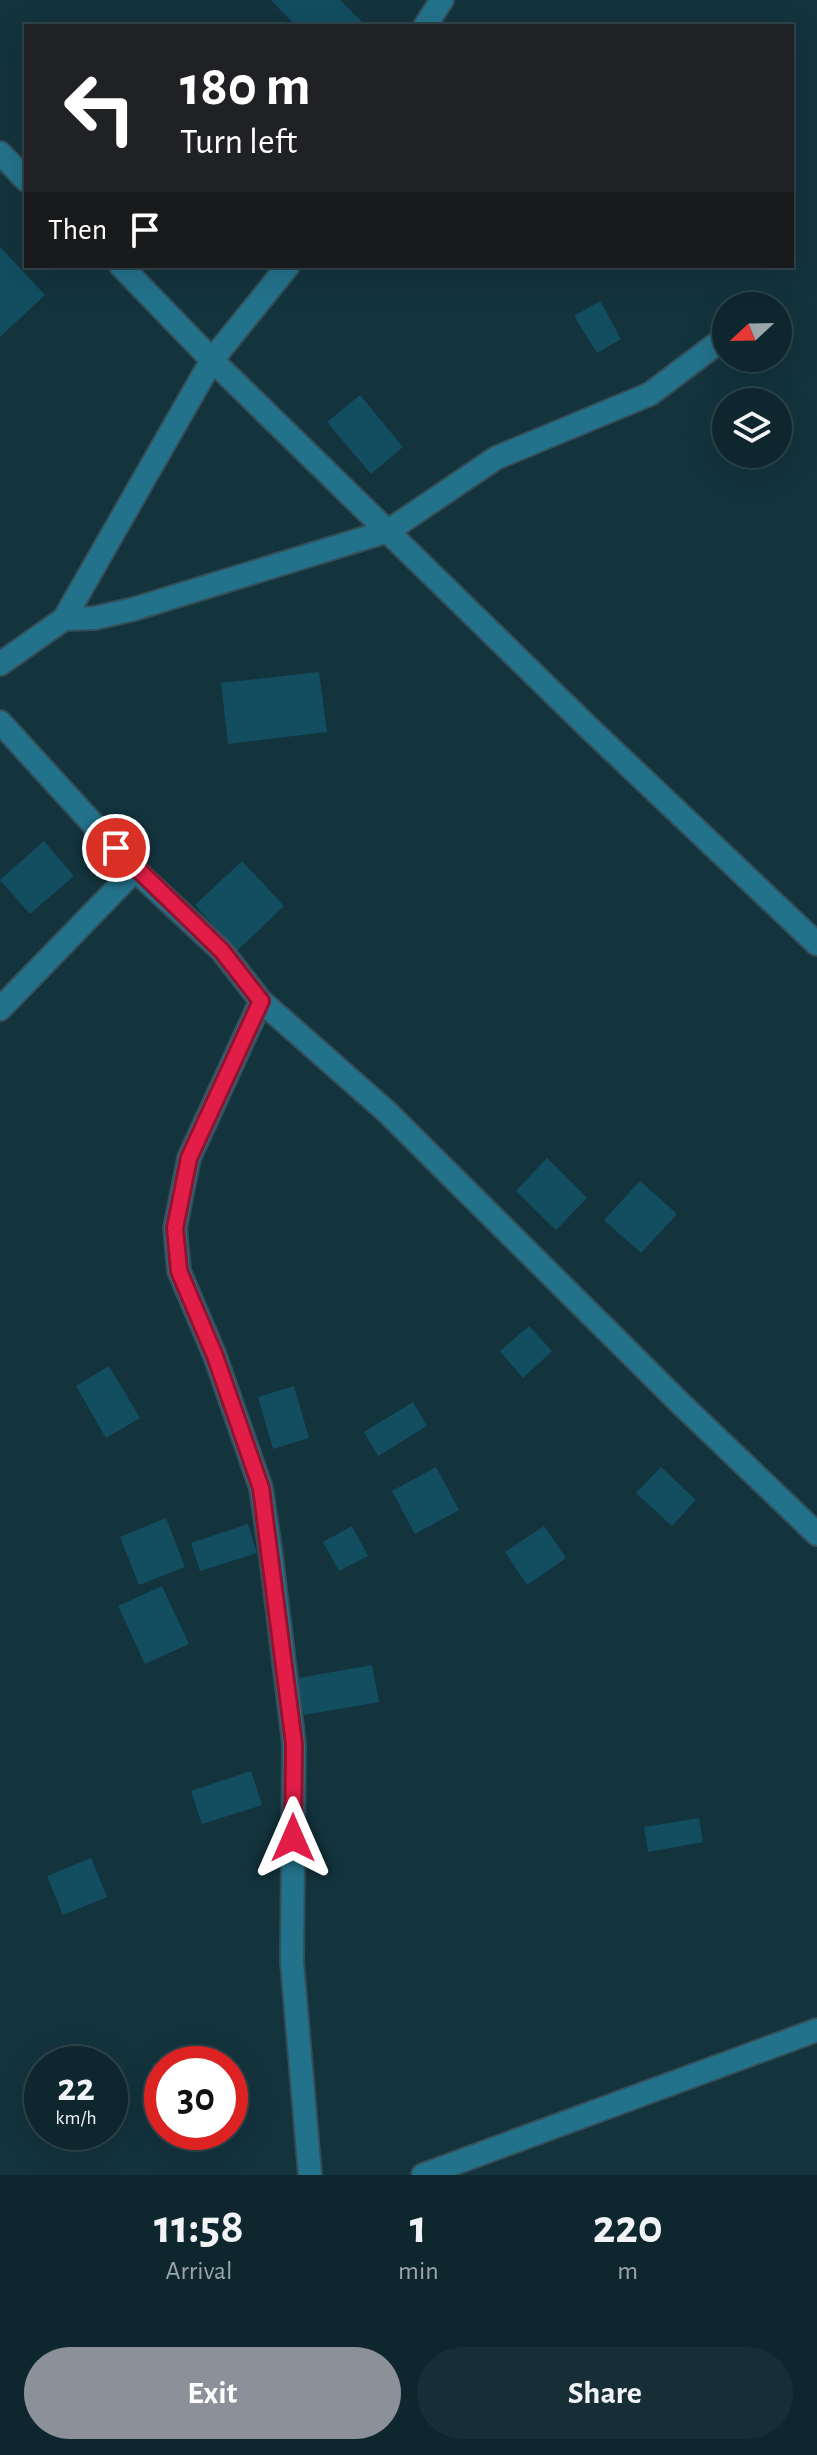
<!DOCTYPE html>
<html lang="en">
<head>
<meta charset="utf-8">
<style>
	body { margin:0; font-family:"Alegreya Sans",sans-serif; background:#172e36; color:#f1f3f6; height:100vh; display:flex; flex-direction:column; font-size:30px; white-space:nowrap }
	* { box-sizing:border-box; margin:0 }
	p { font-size:26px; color:#9ba5aa }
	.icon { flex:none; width:44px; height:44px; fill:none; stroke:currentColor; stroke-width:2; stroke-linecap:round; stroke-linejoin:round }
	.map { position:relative; height:2175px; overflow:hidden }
	.sheet { display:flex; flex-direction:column; background:#0e262e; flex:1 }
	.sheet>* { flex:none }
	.banner { position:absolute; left:24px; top:24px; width:770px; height:244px; border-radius:0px; box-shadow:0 8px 32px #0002,0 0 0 2px #2e434a; background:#202124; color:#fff; overflow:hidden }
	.needle { width:52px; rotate:248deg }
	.tools { position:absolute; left:712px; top:292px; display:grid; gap:16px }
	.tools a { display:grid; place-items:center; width:80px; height:80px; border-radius:50%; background:#0e262e; box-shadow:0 8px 32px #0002,0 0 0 2px #2e434a; font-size:40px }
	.speed { position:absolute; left:24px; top:2046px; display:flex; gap:16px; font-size:40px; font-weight:700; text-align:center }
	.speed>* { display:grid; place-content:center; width:104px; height:104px; border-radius:50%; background:#0e262e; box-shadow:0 8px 32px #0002,0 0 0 2px #2e434a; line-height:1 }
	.speed small { font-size:20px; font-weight:400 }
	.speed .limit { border:12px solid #d22; background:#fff; color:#111 }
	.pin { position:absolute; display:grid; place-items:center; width:68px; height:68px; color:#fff; margin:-34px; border:4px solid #fff; border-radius:50%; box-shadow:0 2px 8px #0007 }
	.me { position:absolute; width:88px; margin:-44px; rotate:0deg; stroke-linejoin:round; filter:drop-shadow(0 0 6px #0008) }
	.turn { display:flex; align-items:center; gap:28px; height:168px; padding:0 24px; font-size:36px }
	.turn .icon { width:104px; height:104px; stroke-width:2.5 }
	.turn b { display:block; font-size:56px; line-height:68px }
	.then { display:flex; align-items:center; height:76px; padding:0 24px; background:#0003; gap:16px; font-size:30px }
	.eta { display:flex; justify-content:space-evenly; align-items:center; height:136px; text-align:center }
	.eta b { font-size:48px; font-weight:600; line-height:56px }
	.action { display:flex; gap:16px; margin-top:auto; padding:16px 24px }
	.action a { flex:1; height:92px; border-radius:48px; background:#8c9099; color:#fff; font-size:32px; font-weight:600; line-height:92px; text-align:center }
	.action a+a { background:#172e36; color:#f1f3f6 }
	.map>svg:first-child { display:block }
	.building { fill:#124e60 }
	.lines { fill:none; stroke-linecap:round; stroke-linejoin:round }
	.minor-casing { stroke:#344e58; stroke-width:26 }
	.tertiary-casing { stroke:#344e58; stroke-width:26 }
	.minor { stroke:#23728b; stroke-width:22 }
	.tertiary { stroke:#23728b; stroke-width:22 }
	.route-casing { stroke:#92132f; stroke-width:20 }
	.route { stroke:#e11d48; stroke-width:14 }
</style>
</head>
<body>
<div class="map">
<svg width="817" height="2175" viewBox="0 0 817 2175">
	<rect width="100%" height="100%" fill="#13333d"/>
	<!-- building -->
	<g class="building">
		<path d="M271 0H340L366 26H296Z"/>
		<path d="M0 247 45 295 0 337Z"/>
		<path d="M600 301 621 339 597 353 574 316Z"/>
		<path d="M360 395 403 447 371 474 327 422Z"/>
		<path d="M319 672 327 732 228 744 221 683Z"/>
		<path d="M44 841 74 876 30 914 0 880Z"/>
		<path d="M242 861 284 906 237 951 195 905Z"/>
		<path d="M547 1158 587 1198 556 1230 516 1191Z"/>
		<path d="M640 1181 677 1214 641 1253 604 1220Z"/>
		<path d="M529 1326 552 1351 523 1378 500 1351Z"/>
		<path d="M109 1366 140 1418 106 1438 76 1386Z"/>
		<path d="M294 1386 309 1438 273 1449 258 1397Z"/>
		<path d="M413 1402 427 1426 378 1456 364 1432Z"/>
		<path d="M436 1467 459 1510 415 1534 392 1491Z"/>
		<path d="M661 1467 696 1500 672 1526 636 1493Z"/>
		<path d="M166 1518 185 1567 139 1585 120 1537Z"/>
		<path d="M248 1524 257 1553 200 1571 191 1543Z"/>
		<path d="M352 1526 368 1556 339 1571 323 1542Z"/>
		<path d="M544 1526 566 1558 527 1585 505 1552Z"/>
		<path d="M162 1586 189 1644 145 1664 118 1606Z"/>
		<path d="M372 1665 379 1702 304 1715 298 1678Z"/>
		<path d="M251 1771 262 1805 202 1824 191 1791Z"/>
		<path d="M699 1818 703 1842 648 1852 644 1827Z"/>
		<path d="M91 1858 107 1897 63 1915 47 1876Z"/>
	</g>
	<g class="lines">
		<!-- minor casing -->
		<g class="minor-casing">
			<g id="minor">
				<path d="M425 26 442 0"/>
				<path d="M0 153 26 180"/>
				<path d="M121 266 212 360 587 726 817 944"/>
				<path d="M64 619 95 618 134 609 388 531 496 458 650 394 719 342"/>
				<path d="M0 664 64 619 212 360 288 266"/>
				<path d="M0 722 135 870 222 951 261 1001 386 1111 680 1403 817 1534"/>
				<path d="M261 1001 189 1158 175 1228 179 1271 215 1356 261 1488 271 1556 294 1744 292 1962 310 2175"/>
				<path d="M0 1009 135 870"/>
			</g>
		</g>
		<!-- tertiary casing -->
		<g class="tertiary-casing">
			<path id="tertiary" d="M423 2175 817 2030"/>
		</g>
		<!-- minor -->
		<use href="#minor" class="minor"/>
		<!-- tertiary -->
		<use href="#tertiary" class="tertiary"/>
	</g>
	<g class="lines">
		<!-- route casing -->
		<g class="route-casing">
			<path id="route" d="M116 848 222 951 261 1001 189 1158 175 1228 179 1271 215 1356 261 1488 294 1744 293 1838"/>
		</g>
		<!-- route -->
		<use href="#route" class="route"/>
	</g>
</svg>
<div class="tools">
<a><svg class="needle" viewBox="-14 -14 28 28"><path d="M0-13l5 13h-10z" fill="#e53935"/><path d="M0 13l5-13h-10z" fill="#9ba5aa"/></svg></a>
<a><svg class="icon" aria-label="layers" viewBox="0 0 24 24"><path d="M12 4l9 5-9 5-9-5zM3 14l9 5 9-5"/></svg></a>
</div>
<div class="speed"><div>22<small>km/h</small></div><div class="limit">30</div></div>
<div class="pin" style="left:116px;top:848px;background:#d93025"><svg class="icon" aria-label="arrive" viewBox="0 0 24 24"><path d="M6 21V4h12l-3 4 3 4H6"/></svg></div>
<svg class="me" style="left:293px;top:1838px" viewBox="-20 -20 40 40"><path d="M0-17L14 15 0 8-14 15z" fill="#e11d48" stroke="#fff" stroke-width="4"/></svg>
<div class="banner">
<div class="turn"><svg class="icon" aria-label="left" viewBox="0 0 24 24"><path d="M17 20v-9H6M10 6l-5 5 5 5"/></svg><div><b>180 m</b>Turn left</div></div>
<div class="then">Then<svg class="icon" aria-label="arrive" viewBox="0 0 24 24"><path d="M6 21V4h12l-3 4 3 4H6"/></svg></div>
</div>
</div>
<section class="sheet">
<div class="eta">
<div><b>11:58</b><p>Arrival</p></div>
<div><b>1</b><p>min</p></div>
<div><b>220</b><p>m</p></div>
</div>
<div class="action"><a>Exit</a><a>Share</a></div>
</section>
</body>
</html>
